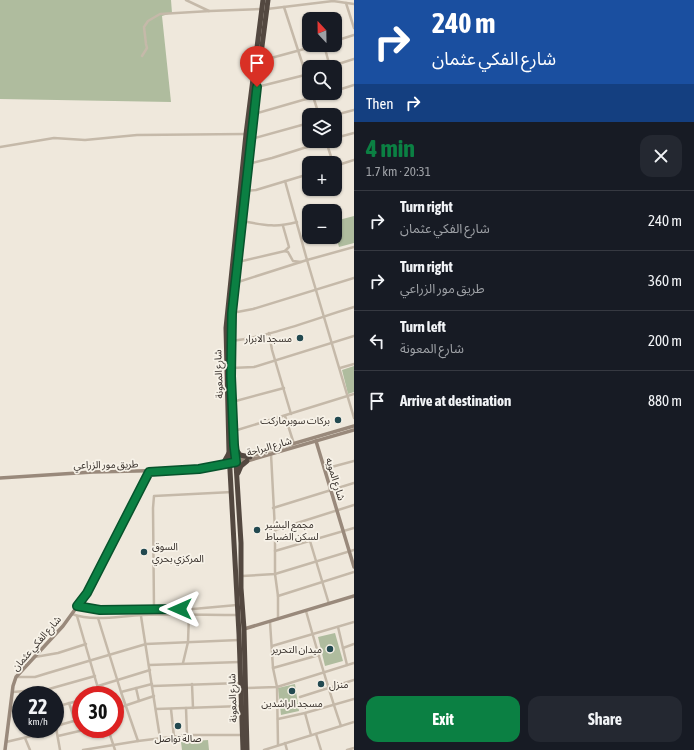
<!DOCTYPE html>
<html lang="en">
<head>
<meta charset="utf-8">
<style>
	body { margin:0; font-family:"Asap Condensed","Noto Sans Arabic",sans-serif; background:#242831; color:#f1f3f6; height:100vh; display:flex; flex-direction:column; font-size:15px; white-space:nowrap }
	* { box-sizing:border-box; margin:0 }
	p { font-size:13px; color:#9ea1a6 }
	.icon { flex:none; width:22px; height:22px; fill:none; stroke:currentColor; stroke-width:2; stroke-linecap:round; stroke-linejoin:round }
	.map { position:relative; flex:1; overflow:hidden }
	.drawer { display:flex; flex-direction:column; background:#171b24; width:340px }
	.drawer>* { flex:none }
	.guide { background:#1a4fa0; color:#fff; overflow:hidden }
	.needle { width:26px; rotate:338deg }
	.controls { position:absolute; left:302px; top:12px; display:grid; gap:8px }
	.controls a { display:grid; place-items:center; width:40px; height:40px; border-radius:8px; background:#171b24; box-shadow:0 1px 3px #0004; font-size:20px }
	.speed { position:absolute; left:12px; top:686px; display:flex; gap:8px; font-size:20px; font-weight:700; text-align:center }
	.speed>* { display:grid; place-content:center; width:52px; height:52px; border-radius:50%; background:#171b24; box-shadow:0 1px 3px #0004; line-height:1 }
	.speed small { font-size:10px; font-weight:400 }
	.speed .limit { border:6px solid #d22; background:#fff; color:#111 }
	.pin { position:absolute; display:grid; place-items:center; width:34px; height:34px; color:#fff; margin:-41px -17px; border-radius:50% 50% 50% 0; rotate:-45deg; box-shadow:0 0 4px #0007 }
	.pin .icon { rotate:45deg }
	.me { position:absolute; width:44px; margin:-22px; rotate:270deg; stroke-linejoin:round; filter:drop-shadow(0 0 3px #0008) }
	.turn { display:flex; align-items:center; gap:14px; height:84px; padding:0 12px; font-size:18px }
	.turn .icon { width:52px; height:52px; stroke-width:2.5 }
	.turn b { display:block; font-size:28px; line-height:34px }
	.then { display:flex; align-items:center; height:38px; padding:0 12px; background:#0003; gap:8px; font-size:15px }
	.round { display:grid; place-items:center; flex:none; width:42px; height:42px; border-radius:12px; background:#242831 }
	.summary { display:flex; align-items:center; justify-content:space-between; height:68px; padding:0 12px }
	h1 { font-size:24px; font-weight:700; line-height:30px; color:#0b8043 }
	.button { display:flex; gap:8px; margin-top:auto; padding:8px 12px }
	.button a { flex:1; height:46px; border-radius:12px; background:#0b8043; color:#fff; font-size:16px; font-weight:700; line-height:46px; text-align:center }
	.button a+a { background:#242831; color:#f1f3f6 }
	ul { padding:0; list-style:none }
	li { display:flex; align-items:center; gap:12px; height:60px; padding:0 12px; border-top:1px solid #363941 }
	li div { flex:1 }
	li b { display:block; font-size:15px }
	li em { font-style:normal }
	main { display:flex; flex:1; min-height:0 }
	.map>svg:first-child { display:block }
	.green { fill:#afbc9e }
	.lines { fill:none; stroke-linecap:round; stroke-linejoin:round }
	.street { stroke:#c5b9a9; stroke-width:2.5 }
	.secondary { stroke:#99897b; stroke-width:3.5 }
	.highway { stroke:#534840; stroke-width:5 }
	.route-casing { stroke:#07532c; stroke-width:10 }
	.route { stroke:#0b8043; stroke-width:7 }
	.poi-dot { fill:#224950; stroke:#f7f2e8; stroke-width:1.5 }
	.labels { text-anchor:middle; stroke-width:3.5; stroke-linejoin:round; paint-order:stroke }
	.poi-label { font-size:10px; fill:#342d28; stroke:#f7f2e8; text-anchor:end }
	.street-label { font-size:10px; fill:#342d28; stroke:#f7f2e8 }
</style>
</head>
<body>
<main>
<div class="map">
<svg width="354" height="750" viewBox="0 0 354 750">
	<rect width="100%" height="100%" fill="#efe8dc"/>
	<!-- green -->
	<g class="green">
		<path d="M0 0H171L172 13 162 16 171 102 0 99Z"/>
		<path d="M354 216V243L339 247 335 233V221Z"/>
		<path d="M354 366V392L348 394 342 370Z"/>
		<path d="M335 633 343 661 325 666 318 637Z"/>
		<path d="M295 684 299 711 281 715 278 688Z"/>
		<path d="M208 740 209 750H182L181 742Z"/>
	</g>
	<g class="lines">
		<!-- street -->
		<g class="street">
			<path d="M186 0 209 11"/>
			<path d="M346 3 354 28"/>
			<path d="M284 7 309 84"/>
			<path d="M267 9 333 1 354 4"/>
			<path d="M335 41 354 35"/>
			<path d="M324 45 330 67"/>
			<path d="M142 56 147 48 146 44 144 27 148 21 160 14 210 11 262 9"/>
			<path d="M260 61 319 45"/>
			<path d="M329 67 354 59"/>
			<path d="M257 87 309 74"/>
			<path d="M335 91 354 85"/>
			<path d="M312 93 319 115"/>
			<path d="M254 114 327 93"/>
			<path d="M335 115 354 110"/>
			<path d="M335 138 354 133"/>
			<path d="M251 139 309 123"/>
			<path d="M326 141 333 163"/>
			<path d="M0 147 54 138 85 140 137 135 246 134"/>
			<path d="M248 164 272 158 326 141"/>
			<path d="M335 166 354 160"/>
			<path d="M285 181 307 260 354 247"/>
			<path d="M245 191 256 190 309 174"/>
			<path d="M242 221C264 225 275 228 297 222"/>
			<path d="M283 226 289 247 285 251"/>
			<path d="M238 262 285 251 288 252 293 261 301 262"/>
			<path d="M235 283 307 260 354 418"/>
			<path d="M232 313 253 309 354 278"/>
			<path d="M269 333 272 350 291 414"/>
			<path d="M231 341C273 336 314 319 354 307"/>
			<path d="M231 368 254 367 354 336"/>
			<path d="M340 368 354 364"/>
			<path d="M232 402 284 388"/>
			<path d="M285 416 294 444"/>
			<path d="M234 431 354 394"/>
			<path d="M271 454 275 530V574L278 596V619"/>
			<path d="M324 469 354 461"/>
			<path d="M273 508 354 483"/>
			<path d="M275 530 354 505"/>
			<path d="M310 541 329 604"/>
			<path d="M275 551 354 528"/>
			<path d="M242 576 275 574 354 550"/>
			<path d="M278 596 354 572"/>
			<path d="M77 606 100 610 193 609 237 605"/>
			<path d="M143 609 141 616 143 629 160 738"/>
			<path d="M154 609 153 508 154 496 232 492"/>
			<path d="M306 611C317 650 328 689 341 726"/>
			<path d="M72 614C94 622 119 616 142 615 174 614 206 615 238 615"/>
			<path d="M77 616 100 695"/>
			<path d="M98 618 121 692 138 741"/>
			<path d="M270 622 273 668 277 687 278 745"/>
			<path d="M338 627 347 665"/>
			<path d="M272 646 354 622"/>
			<path d="M343 648 354 644"/>
			<path d="M35 657 58 653 86 644"/>
			<path d="M183 663 188 642 189 614"/>
			<path d="M149 665 240 662"/>
			<path d="M273 668 319 655"/>
			<path d="M17 677H35L48 673 146 644 239 640"/>
			<path d="M192 684 193 708"/>
			<path d="M98 686 150 670"/>
			<path d="M153 686 240 683"/>
			<path d="M136 688 139 701"/>
			<path d="M246 688 277 687 354 663"/>
			<path d="M13 692 49 689 95 676"/>
			<path d="M121 692 152 684"/>
			<path d="M300 697 354 680"/>
			<path d="M69 703 75 721"/>
			<path d="M55 707 81 700"/>
			<path d="M186 708 187 735"/>
			<path d="M115 709 154 696"/>
			<path d="M156 709 242 706"/>
			<path d="M171 709 174 737"/>
			<path d="M10 710 21 712"/>
			<path d="M305 713 311 735"/>
			<path d="M278 719 305 713 354 699"/>
			<path d="M55 722 60 750"/>
			<path d="M56 726 81 719"/>
			<path d="M108 729 115 750"/>
			<path d="M316 734 321 750"/>
			<path d="M58 736 88 729"/>
			<path d="M25 738 30 750"/>
			<path d="M6 742 57 730"/>
			<path d="M285 743 287 750"/>
			<path d="M83 750 138 741 187 735H242"/>
			<path d="M264 750 354 722"/>
			<path d="M347 750 354 748"/>
		</g>
		<!-- secondary -->
		<g class="secondary">
			<path d="M316 441 354 567"/>
			<path d="M236 462H240L247 461 354 430"/>
			<path d="M220 465 354 426"/>
			<path d="M0 478 93 472 180 470 214 466"/>
			<path d="M244 629 354 596"/>
			<path d="M5 750 13 686 16 677 63 626 87 593 149 472"/>
		</g>
		<!-- highway -->
		<g class="highway">
			<path d="M235 448 240 455 250 457"/>
			<path d="M213 467 224 462 229 453"/>
			<path d="M238 473 241 466 247 461"/>
			<path d="M243 750 239 634 229 452 226 328 246 134 263 0"/>
			<path d="M247 750 244 629 241 588V543L231 385V341L232 313 250 139 268 0"/>
		</g>
	</g>
	<g class="lines">
		<!-- route casing -->
		<g class="route-casing">
			<path id="route" d="M180 609 100 610 77 606 87 593 149 472 199 469 236 462 234 445 231 376 232 313 257 87"/>
		</g>
		<!-- route -->
		<use href="#route" class="route"/>
	</g>
	<!-- markers -->
	<g class="poi-dot">
		<circle cx="300" cy="338" r="4"/>
		<circle cx="338" cy="420" r="4"/>
		<circle cx="257" cy="530" r="4"/>
		<circle cx="144" cy="552" r="4"/>
		<circle cx="330" cy="649" r="4"/>
		<circle cx="321" cy="684" r="4"/>
		<circle cx="292" cy="691" r="4"/>
		<circle cx="178" cy="726" r="4"/>
	</g>
	<g class="labels">
		<!-- poi labels -->
		<g class="poi-label">
			<text x="292" y="342">مسجد الابرار</text>
			<text x="330" y="424">بركات سوبرماركت</text>
			<text x="265" y="528" text-anchor="start">مجمع البشير<tspan x="265" dy="12">لسكن الضباط</tspan></text>
			<text x="152" y="550" text-anchor="start">السوق<tspan x="152" dy="12">المركزي بحري</tspan></text>
			<text x="322" y="653">ميدان التحرير</text>
			<text x="329" y="688" text-anchor="start">منزل</text>
			<text x="292" y="707" text-anchor="middle">مسجد الراشدين</text>
			<text x="178" y="742" text-anchor="middle">صالة تواصل</text>
		</g>
		<!-- street labels -->
		<g class="street-label">
			<text transform="translate(218 374) rotate(-92)" y="4">شارع المعونة</text>
			<text transform="translate(269 446) rotate(-16)" y="4">شارع البراحة</text>
			<text transform="translate(106 464) rotate(-1)" y="4">طريق مور الزراعي</text>
			<text transform="translate(336 479) rotate(73)" y="4">شارع المويه</text>
			<text transform="translate(36 643) rotate(-49)" y="4">شارع الفكي عثمان</text>
			<text transform="translate(232 698) rotate(-92)" y="4">شارع المعونة</text>
		</g>
	</g>
</svg>
<div class="controls">
<a><svg class="needle" viewBox="-14 -14 28 28"><path d="M0-13l5 13h-10z" fill="#e53935"/><path d="M0 13l5-13h-10z" fill="#9ea1a6"/></svg></a>
<a><svg class="icon" aria-label="search" viewBox="0 0 24 24"><circle cx="10" cy="10" r="6"/><path d="M15 15l6 6"/></svg></a>
<a><svg class="icon" aria-label="layers" viewBox="0 0 24 24"><path d="M12 4l9 5-9 5-9-5zM3 14l9 5 9-5"/></svg></a>
<a>+</a>
<a>−</a>
</div>
<div class="speed"><div>22<small>km/h</small></div><div class="limit">30</div></div>
<div class="pin" style="left:257px;top:87px;background:#d93025"><svg class="icon" aria-label="arrive" viewBox="0 0 24 24"><path d="M6 21V4h12l-3 4 3 4H6"/></svg></div>
<svg class="me" style="left:180px;top:609px" viewBox="-20 -20 40 40"><path d="M0-17L14 15 0 8-14 15z" fill="#0b8043" stroke="#fff" stroke-width="4"/></svg>
</div>
<section class="drawer">
<div class="guide">
<div class="turn"><svg class="icon" aria-label="right" viewBox="0 0 24 24"><path d="M7 20v-9h11M14 6l5 5-5 5"/></svg><div><b>240 m</b>شارع الفكي عثمان</div></div>
<div class="then">Then<svg class="icon" aria-label="right" viewBox="0 0 24 24"><path d="M7 20v-9h11M14 6l5 5-5 5"/></svg></div>
</div>
<div class="summary"><div><h1>4 min</h1><p>1.7 km · 20:31</p></div><a class="round"><svg class="icon" aria-label="close" viewBox="0 0 24 24"><path d="M6 6l12 12M18 6L6 18"/></svg></a></div>
<ul>
<li><svg class="icon" aria-label="right" viewBox="0 0 24 24"><path d="M7 20v-9h11M14 6l5 5-5 5"/></svg><div><b>Turn right</b><p>شارع الفكي عثمان</p></div><em>240 m</em></li>
<li><svg class="icon" aria-label="right" viewBox="0 0 24 24"><path d="M7 20v-9h11M14 6l5 5-5 5"/></svg><div><b>Turn right</b><p>طريق مور الزراعي</p></div><em>360 m</em></li>
<li><svg class="icon" aria-label="left" viewBox="0 0 24 24"><path d="M17 20v-9H6M10 6l-5 5 5 5"/></svg><div><b>Turn left</b><p>شارع المعونة</p></div><em>200 m</em></li>
<li><svg class="icon" aria-label="arrive" viewBox="0 0 24 24"><path d="M6 21V4h12l-3 4 3 4H6"/></svg><div><b>Arrive at destination</b></div><em>880 m</em></li>
</ul>
<div class="button"><a>Exit</a><a>Share</a></div>
</section>
</main>
</body>
</html>
